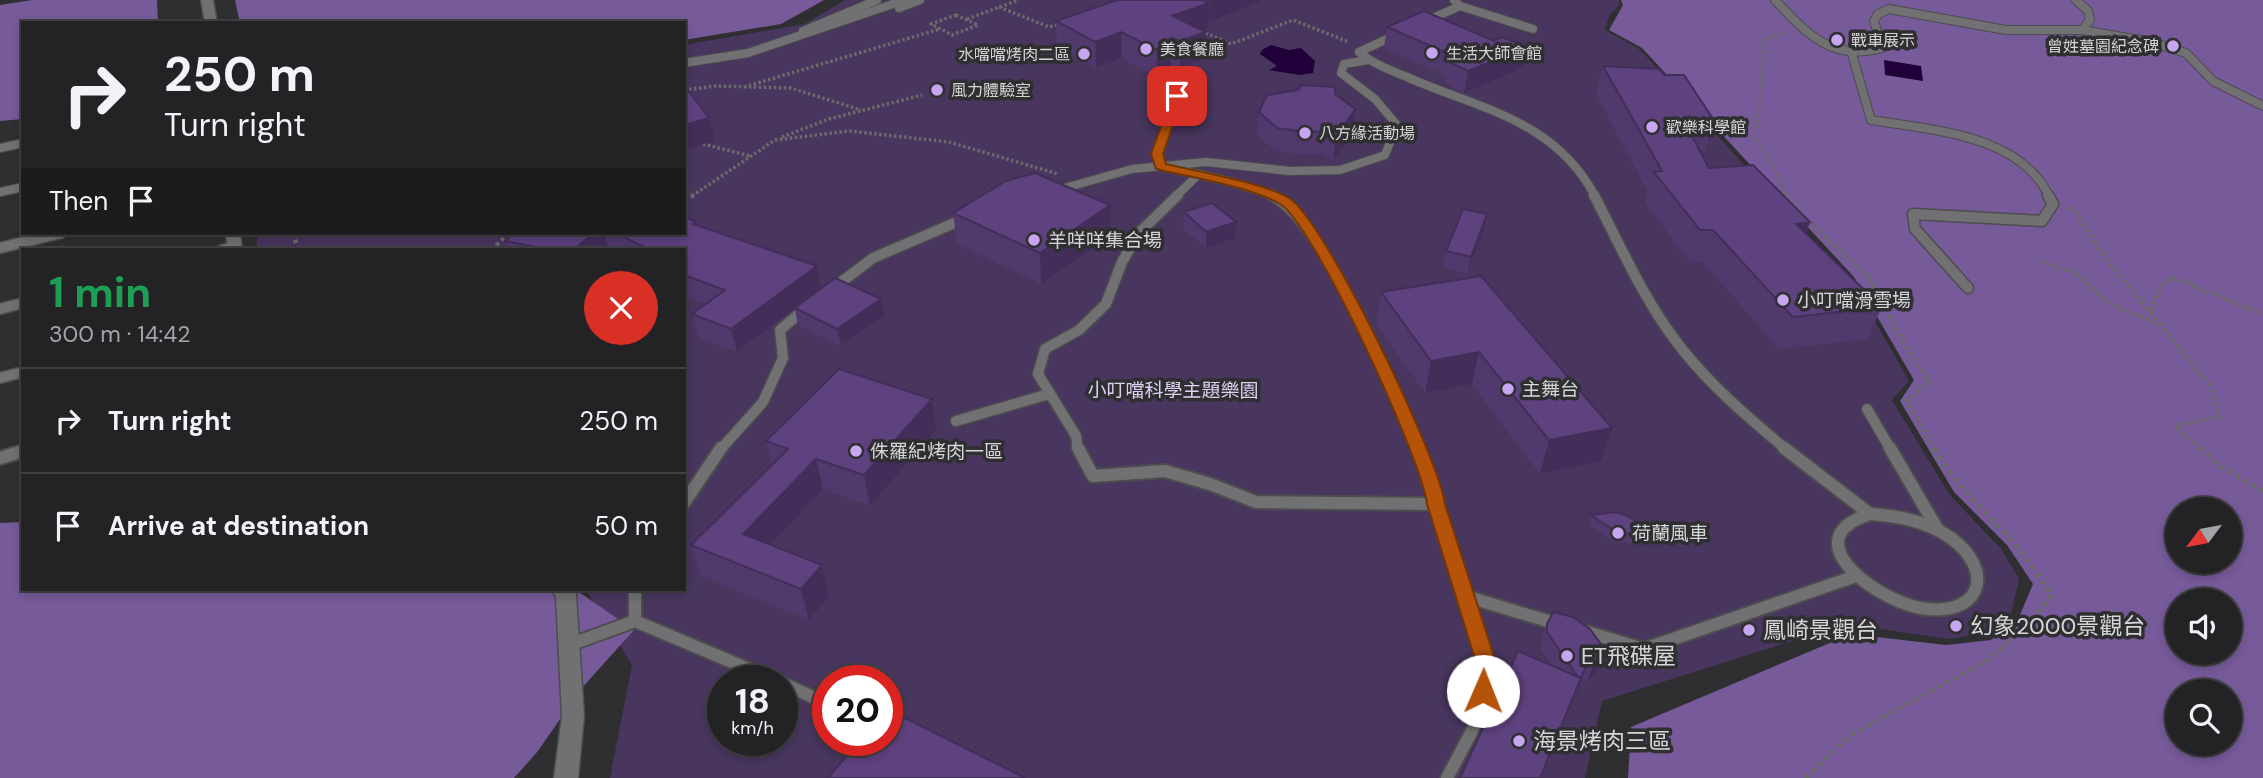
<!DOCTYPE html>
<html lang="en">
<head>
<meta charset="utf-8">
<style>
	body { margin:0; font-family:"DM Sans","Noto Sans TC",sans-serif; background:#2b2b2d; color:#f1f3f6; height:100vh; display:flex; flex-direction:column; font-size:26px; white-space:nowrap }
	* { box-sizing:border-box; margin:0 }
	p { font-size:23px; color:#a3a4a7 }
	.icon { flex:none; width:38px; height:38px; fill:none; stroke:currentColor; stroke-width:2; stroke-linecap:round; stroke-linejoin:round }
	.map { position:relative; flex:1; overflow:hidden }
	.sheet { position:absolute; left:21px; top:248px; width:665px; height:343px; display:flex; flex-direction:column; background:#232325; border-radius:0px; box-shadow:0 4px 10px #0003,0 0 0 2px #404042 }
	.sheet>* { flex:none }
	.guide { position:absolute; left:21px; top:21px; width:665px; height:214px; border-radius:0px; box-shadow:0 4px 10px #0003,0 0 0 2px #404042; background:#232325; color:#f1f3f6; overflow:hidden }
	.needle { width:46px; rotate:238deg }
	.tools { position:absolute; left:2165px; top:497px; display:grid; gap:14px }
	.tools a { display:grid; place-items:center; width:77px; height:77px; border-radius:50%; background:#232325; box-shadow:0 4px 10px #0003,0 0 0 2px #404042; font-size:35px }
	.speed { position:absolute; left:707px; top:665px; display:flex; gap:14px; font-size:35px; font-weight:700; text-align:center }
	.speed>* { display:grid; place-content:center; width:91px; height:91px; border-radius:50%; background:#232325; box-shadow:0 4px 10px #0003,0 0 0 2px #404042; line-height:1 }
	.speed small { font-size:18px; font-weight:400 }
	.speed .limit { border:10px solid #d22; background:#fff; color:#111 }
	.pin { position:absolute; display:grid; place-items:center; width:60px; height:60px; color:#fff; margin:-30px; border-radius:14px; box-shadow:0 4px 10px #0006 }
	.me { position:absolute; width:77px; margin:-38px; rotate:1deg; stroke-linejoin:round; filter:drop-shadow(0 0 5px #0008) }
	.turn { display:flex; align-items:center; gap:24px; height:147px; padding:0 28px; font-size:32px }
	.turn .icon { width:91px; height:91px; stroke-width:2.5 }
	.turn b { display:block; font-size:49px; line-height:60px }
	.then { display:flex; align-items:center; height:66px; padding:0 28px; background:#0003; gap:14px; font-size:26px }
	.round { display:grid; place-items:center; flex:none; width:74px; height:74px; border-radius:37px; background:#2b2b2d }
	.head { display:flex; align-items:center; justify-content:space-between; height:119px; padding:0 28px }
	h1 { font-size:42px; font-weight:700; line-height:52px; color:#1e9e55 }
	ul { padding:0; list-style:none }
	li { display:flex; align-items:center; gap:21px; height:105px; padding:0 28px; border-top:2px solid #404042 }
	li div { flex:1 }
	li b { display:block; font-size:26px }
	li em { font-style:normal }
	.map>svg:first-child { display:block }
	.green { fill:#48365e; fill-rule:evenodd }
	.forest { fill:#765a99; fill-rule:evenodd }
	.water { fill:#1f0038 }
	.lines { fill:none; stroke-linecap:round; stroke-linejoin:round }
	.lane-far2-casing { stroke:#4d4c4e; stroke-width:10 }
	.lane-far1-casing { stroke:#4d4c4e; stroke-width:13 }
	.lane-casing { stroke:#4d4c4e; stroke-width:16 }
	.street-casing { stroke:#4d4c4e; stroke-width:3 }
	.path-far2 { stroke:#6b6a6c; stroke-width:3.5; stroke-dasharray:2.5 2.5; stroke-linecap:butt }
	.path-far1 { stroke:#6b6a6c; stroke-width:4.5; stroke-dasharray:3.5 3.5; stroke-linecap:butt }
	.path { stroke:#6b6a6c; stroke-width:5; stroke-dasharray:4.5 4.5; stroke-linecap:butt }
	.lane-far2 { stroke:#717073; stroke-width:8 }
	.lane-far1 { stroke:#717073; stroke-width:10 }
	.lane { stroke:#717073; stroke-width:12 }
	.street { fill:#717073; fill-rule:evenodd }
	.wall { fill:#51396d }
	.shaded-wall { fill:#422e59 }
	.building { fill:#5e427f; stroke:#422e59; stroke-width:2 }
	.route { fill:#b45309; stroke:#753606; stroke-width:2 }
	.poi-dot { fill:#c6a6f0; stroke:#2f2f31; stroke-width:2.5 }
	.labels { text-anchor:middle; stroke-width:7; stroke-linejoin:round; paint-order:stroke }
	.far-poi-label { font-size:16px; fill:#d6d5d7; stroke:#2f2f31; text-anchor:start }
	.poi-label { font-size:19px; fill:#d6d5d7; stroke:#2f2f31; text-anchor:start }
	.park-label { font-size:19px; fill:#decff3; stroke:#2f2f31 }
	.near-poi-label { font-size:23px; fill:#d6d5d7; stroke:#2f2f31; text-anchor:start }
</style>
</head>
<body>
<div class="map">
<svg width="2263" height="778" viewBox="0 0 2263 778">
	<rect width="100%" height="100%" fill="#2f2f31"/>
	<!-- green -->
	<path class="green" d="M845 0H1618L1620 4 1609 16 1605 30 1638 48 1651 61 1792 219 1872 316 1909 381 1892 400 1949 494 2001 549 2019 579 2011 614 1983 634 1949 639 1846 624 1602 701 1585 778H610L632 665 586 590H684V250H257V233H684V45L805 24ZM723 681H782V740H723ZM828 681H887V740H828Z"/>
	<!-- forest -->
	<g class="forest">
		<path d="M32 0H157L158 23H23V119L0 121V5Z"/>
		<path d="M235 0H824L781 24 684 40V23H240Z"/>
		<path d="M1621 0H2263V778H1628L1631 727 1851 634 1946 645 1991 640 2020 615 2033 584 2007 545 1954 492 1900 401 1914 380 1854 277 1642 48 1609 30 1623 5ZM2177 509H2230V562H2177ZM2177 600H2230V653H2177ZM2177 691H2230V744H2177Z"/>
		<path d="M23 522V590H576L634 630 580 690 538 751 514 778H0V523Z"/>
	</g>
	<!-- water -->
	<g class="water">
		<path d="M1271 45 1289 50 1301 48 1315 61 1313 73 1300 75 1269 70 1277 66 1260 54 1262 50Z"/>
		<path d="M1884 60 1921 66 1923 81 1885 75Z"/>
	</g>
	<g class="lines">
		<!-- lane-far2 casing -->
		<g class="lane-far2-casing">
			<g id="lane-far2">
				<path d="M1454 0 1460 6 1533 29"/>
				<path d="M1775 0C1807 34 1832 62 1882 48L1874 21 1878 14 1889 9 2006 30H2082L2151 42 2186 53 2213 81 2263 106"/>
				<path d="M2076 0 2088 11 2090 20 2082 30"/>
				<path d="M899 8 920 0"/>
				<path d="M1424 22 1460 6"/>
				<path d="M803 31 877 0"/>
				<path d="M1396 35 1359 52C1373 64 1390 70 1407 77 1479 109 1554 119 1595 196"/>
				<path d="M1852 54 1871 120C1931 130 2019 134 2049 196"/>
				<path d="M684 63 748 53 905 0"/>
				<path d="M1173 70 1183 77 1157 154 1161 166 1224 180 1275 196"/>
				<path d="M0 148 23 143"/>
				<path d="M1054 191 1132 169 1206 162 1290 171 1340 170 1385 155 1397 125 1375 99 1341 73 1344 64 1368 60"/>
				<path d="M0 192 23 187"/>
				<path d="M1176 196 1199 174"/>
			</g>
		</g>
		<!-- lane-far1 casing -->
		<g class="lane-far1-casing">
			<g id="lane-far1">
				<path d="M1271 195C1322 219 1397 393 1419 450"/>
				<path d="M1594 195C1621 247 1645 303 1682 349 1712 387 1750 419 1787 450"/>
				<path d="M0 248 61 233"/>
				<path d="M222 250 234 247"/>
				<path d="M1968 288 1915 229 1913 214 2042 221 2053 204 2048 195"/>
				<path d="M832 289 873 258 966 218"/>
				<path d="M0 309 23 303"/>
				<path d="M0 378 23 372"/>
				<path d="M1867 409 1891 450"/>
				<path d="M956 421 1049 394"/>
				<path d="M720 450 763 402 783 358 780 330 805 309"/>
				<path d="M1078 450 1076 436 1038 374 1045 349 1079 330 1106 304 1122 262 1138 234 1178 195"/>
			</g>
		</g>
		<!-- lane casing -->
		<g class="lane-casing">
			<g id="lane">
				<path d="M1078 448 1093 476 1165 471 1210 484 1256 502 1436 504"/>
				<path d="M1418 448 1489 672 1473 729 1447 778"/>
				<path d="M1784 448 1870 514"/>
				<path d="M1890 448 1938 530"/>
				<path d="M0 458 23 451"/>
				<path d="M684 503 721 448"/>
				<path d="M1870 514C1898 516 1927 521 1951 538 1993 569 1984 614 1928 609 1884 606 1788 540 1870 514Z"/>
				<path d="M635 590V621"/>
				<path d="M1465 596 1561 625"/>
				<path d="M1580 630 1644 649 1856 576"/>
				<path d="M569 645 635 621 777 681"/>
				<path d="M782 683 828 704"/>
			</g>
		</g>
		<!-- street casing -->
		<g class="street-casing">
			<g id="street">
				<path d="M201 0H213L217 23H205Z"/>
				<path d="M226 233H240L242 250H228Z"/>
				<path d="M552 590H574L576 595 584 716 578 778H554L562 716 556 597Z"/>
			</g>
		</g>
		<!-- path-far2 -->
		<g class="path-far2">
			<path d="M999 7 1049 27 1061 24"/>
			<path d="M956 15 978 25 952 35 931 24Z"/>
			<path d="M967 19 1019 0"/>
			<path d="M1201 31 1231 44 1293 20 1349 42"/>
			<path d="M1786 32 1764 39 1760 102 1754 136 1772 164 1786 196"/>
			<path d="M744 87 940 29"/>
			<path d="M684 90 716 86 791 88 861 110"/>
			<path d="M782 137 829 119 922 95"/>
			<path d="M703 144 750 156"/>
			<path d="M692 196 775 140 849 131 949 142 1058 174"/>
		</g>
		<!-- path-far1 -->
		<g class="path-far1">
			<path d="M1785 195 1815 228 1869 277 1909 352 1930 381 1907 401 1935 450"/>
			<path d="M684 199 695 195"/>
			<path d="M2069 208 2075 211 2101 252 2211 387 2219 417 2175 426 2202 450"/>
			<path d="M293 233 298 250"/>
			<path d="M491 250 510 233"/>
			<path d="M2043 262 2075 273 2109 303 2160 325"/>
			<path d="M2150 311 2161 286 2172 277 2263 314"/>
		</g>
		<!-- path -->
		<g class="path">
			<path d="M2200 448 2220 466 2263 491"/>
			<path d="M1805 778 1852 734 1988 660 2027 626 2052 595C2037 575 2023 551 2005 533 1979 506 1953 481 1934 448"/>
		</g>
		<!-- lane-far2 -->
		<use href="#lane-far2" class="lane-far2"/>
		<!-- lane-far1 -->
		<use href="#lane-far1" class="lane-far1"/>
		<!-- lane -->
		<use href="#lane" class="lane"/>
		<!-- street -->
		<use href="#street" class="street"/>
	</g>
	<!-- wall -->
	<g class="wall">
		<path d="M1056 21 1208 28 1201 30 1206 32 1205 58 1180 67 1171 64 1167 72 1156 76 1121 58 1096 68 1057 46Z"/>
		<path d="M1387 27 1494 41 1527 47 1523 68 1464 93 1445 83 1447 76 1384 48Z"/>
		<path d="M1603 66 1664 75 1715 122 1705 151H1700L1709 168 1810 222 1806 233 1882 307 1867 339 1779 349 1702 261H1689L1645 202 1648 192 1596 94Z"/>
		<path d="M1335 94 1355 109 1353 132 1333 161 1322 153 1302 155 1275 150 1257 135 1259 112Z"/>
		<path d="M1110 205 1111 236 1041 284 957 244 953 213Z"/>
		<path d="M1184 212 1235 238 1206 248 1183 229Z"/>
		<path d="M1487 214 1484 231 1467 273 1443 268 1446 251Z"/>
		<path d="M697 222 699 226 817 266 821 288 884 316 841 346 798 325 795 309 737 352 699 338 692 314 706 304 684 296V250H612L609 249 607 250H509L505 241 515 233H684Z"/>
		<path d="M1481 276 1601 461 1540 474 1472 384 1425 393 1376 324 1381 292Z"/>
		<path d="M936 430 870 506 823 489 770 545 829 596 809 620 701 576 691 545 772 464 766 441Z"/>
		<path d="M1591 515 1651 535 1647 544 1615 542 1588 525Z"/>
		<path d="M1547 624 1602 656 1595 674 1587 682 1581 680 1541 778 1551 665 1541 650V642Z"/>
	</g>
	<!-- shaded-wall -->
	<g class="shaded-wall">
		<path d="M1214 0H1262L1209 22 1210 1Z"/>
		<path d="M1209 3 1208 28 1176 40 1171 38V64L1167 72 1156 76 1157 50 1172 16Z"/>
		<path d="M1121 32V58L1096 68 1095 42Z"/>
		<path d="M1206 32 1205 58 1180 67 1181 41Z"/>
		<path d="M1527 47 1523 68 1464 93 1468 71Z"/>
		<path d="M1355 109 1353 132 1333 161 1336 138Z"/>
		<path d="M709 118 715 141 684 149V125Z"/>
		<path d="M1110 205 1111 236 1041 284 1040 253Z"/>
		<path d="M1487 214 1484 231 1467 273 1471 257Z"/>
		<path d="M1236 222 1235 238 1206 248V232Z"/>
		<path d="M1810 222 1797 252 1796 224Z"/>
		<path d="M594 233H604L609 249 607 250H573Z"/>
		<path d="M817 266 821 289 737 352 731 329Z"/>
		<path d="M881 299 884 316 841 346 837 329Z"/>
		<path d="M1479 352 1472 384 1425 393 1431 361Z"/>
		<path d="M932 399 936 430 870 506 864 475Z"/>
		<path d="M1612 428 1601 461 1540 474 1549 440Z"/>
		<path d="M816 459 823 489 751 565 743 534Z"/>
		<path d="M822 565 829 596 809 620 801 589Z"/>
		<path d="M1602 656 1595 674 1587 682 1594 663Z"/>
		<path d="M1581 678 1541 778H1540Z"/>
	</g>
	<!-- building -->
	<g class="building">
		<path d="M1117 0H1203L1209 3 1172 16 1206 32 1181 41 1171 38 1167 46 1157 50 1121 32 1095 42 1056 21Z"/>
		<path d="M1424 11 1494 41 1502 37 1527 47 1468 71 1449 62 1462 56H1454L1387 27Z"/>
		<path d="M1603 66 1659 69 1664 75H1684L1715 122 1684 121 1709 168 1753 165 1810 222 1796 224 1882 307 1793 317 1713 230H1700L1654 172 1662 171Z"/>
		<path d="M684 85 709 118 684 125Z"/>
		<path d="M1301 85 1335 87V94L1355 109 1336 138 1325 131 1305 132 1277 128 1259 112 1267 95 1298 90Z"/>
		<path d="M1035 173 1110 205 1040 253 953 213 1006 181Z"/>
		<path d="M1212 203 1236 222 1206 232 1184 212Z"/>
		<path d="M1463 209 1487 214 1471 257 1446 251Z"/>
		<path d="M684 216 697 222 693 224 817 266 731 329 692 314 725 290 684 275V250H651L615 233H684Z"/>
		<path d="M515 233H594L573 250H551L505 241Z"/>
		<path d="M1481 276 1612 428 1549 440 1479 352 1431 361 1381 292Z"/>
		<path d="M835 278 881 299 837 329 795 308Z"/>
		<path d="M839 369 932 399 864 475 816 459 743 534 822 565 801 589 691 545 788 449 766 441Z"/>
		<path d="M1616 512 1630 517 1651 535 1618 533 1591 515Z"/>
		<path d="M1553 612 1573 617 1590 629 1600 643 1602 656 1594 663 1588 662 1580 680 1581 678 1578 677 1547 632V624Z"/>
		<path d="M1518 651 1581 678 1540 778H1460Z"/>
		<path d="M887 709 1025 778H828L860 740H887Z"/>
	</g>
	<!-- route -->
	<path class="route" d="M1173 94 1183 96 1163 154 1166 164C1199 172 1262 182 1289 198 1325 220 1439 458 1445 504L1499 672 1491 697 1483 699 1476 697 1473 691 1479 672 1427 504C1422 460 1314 224 1280 204 1252 187 1189 177 1156 169L1151 154Z"/>
	<!-- markers -->
	<g class="poi-dot">
		<circle cx="1837" cy="40" r="7"/>
		<circle cx="2173" cy="46" r="7"/>
		<circle cx="1146" cy="49" r="7"/>
		<circle cx="1432" cy="53" r="7"/>
		<circle cx="1084" cy="54" r="7"/>
		<circle cx="937" cy="90" r="7"/>
		<circle cx="1652" cy="127" r="7"/>
		<circle cx="1305" cy="133" r="7"/>
		<circle cx="1034" cy="240" r="7"/>
		<circle cx="1783" cy="300" r="7"/>
		<circle cx="1508" cy="389" r="7"/>
		<circle cx="856" cy="451" r="7"/>
		<circle cx="1618" cy="533" r="7"/>
		<circle cx="1956" cy="626" r="7"/>
		<circle cx="1749" cy="630" r="7"/>
		<circle cx="1567" cy="656" r="7"/>
		<circle cx="1519" cy="741" r="7"/>
	</g>
	<g class="labels">
		<!-- far-poi labels -->
		<g class="far-poi-label">
			<text x="1851" y="46">戰車展示</text>
			<text x="2159" y="52" text-anchor="end">曾姓墓園紀念碑</text>
			<text x="1160" y="55">美食餐廳</text>
			<text x="1446" y="59">生活大師會館</text>
			<text x="1070" y="60" text-anchor="end">水噹噹烤肉二區</text>
			<text x="951" y="96">風力體驗室</text>
			<text x="1666" y="133">歡樂科學館</text>
			<text x="1319" y="139">八方緣活動場</text>
		</g>
		<!-- poi labels -->
		<g class="poi-label">
			<text x="1048" y="247">羊咩咩集合場</text>
			<text x="1797" y="307">小叮噹滑雪場</text>
			<text x="1522" y="396">主舞台</text>
			<text x="870" y="458">侏羅紀烤肉一區</text>
			<text x="1632" y="540">荷蘭風車</text>
		</g>
		<!-- park labels -->
		<g class="park-label">
			<text x="1173" y="397">小叮噹科學主題樂園</text>
		</g>
		<!-- near-poi labels -->
		<g class="near-poi-label">
			<text x="1970" y="634">幻象2000景觀台</text>
			<text x="1763" y="638">鳳崎景觀台</text>
			<text x="1581" y="664">ET飛碟屋</text>
			<text x="1533" y="749">海景烤肉三區</text>
		</g>
	</g>
</svg>
<div class="tools">
<a><svg class="needle" viewBox="-14 -14 28 28"><path d="M0-13l5 13h-10z" fill="#e53935"/><path d="M0 13l5-13h-10z" fill="#a3a4a7"/></svg></a>
<a><svg class="icon" aria-label="sound" viewBox="0 0 24 24"><path d="M4 9h4l5-4v14l-5-4H4zM17 9q2 3 0 6"/></svg></a>
<a><svg class="icon" aria-label="search" viewBox="0 0 24 24"><circle cx="10" cy="10" r="6"/><path d="M15 15l6 6"/></svg></a>
</div>
<div class="speed"><div>18<small>km/h</small></div><div class="limit">20</div></div>
<div class="pin" style="left:1177px;top:96px;background:#d93025"><svg class="icon" aria-label="arrive" viewBox="0 0 24 24"><path d="M6 21V4h12l-3 4 3 4H6"/></svg></div>
<svg class="me" style="left:1483px;top:691px" viewBox="-20 -20 40 40"><circle r="19" fill="#fff"/><path d="M0-13L10 11 0 6-10 11z" fill="#b45309"/></svg>
<div class="guide">
<div class="turn"><svg class="icon" aria-label="right" viewBox="0 0 24 24"><path d="M7 20v-9h11M14 6l5 5-5 5"/></svg><div><b>250 m</b>Turn right</div></div>
<div class="then">Then<svg class="icon" aria-label="arrive" viewBox="0 0 24 24"><path d="M6 21V4h12l-3 4 3 4H6"/></svg></div>
</div>
<section class="sheet">
<div class="head"><div><h1>1 min</h1><p>300 m · 14:42</p></div><a class="round" style="background:#d93025;color:#fff"><svg class="icon" aria-label="close" viewBox="0 0 24 24"><path d="M6 6l12 12M18 6L6 18"/></svg></a></div>
<ul>
<li><svg class="icon" aria-label="right" viewBox="0 0 24 24"><path d="M7 20v-9h11M14 6l5 5-5 5"/></svg><div><b>Turn right</b></div><em>250 m</em></li>
<li><svg class="icon" aria-label="arrive" viewBox="0 0 24 24"><path d="M6 21V4h12l-3 4 3 4H6"/></svg><div><b>Arrive at destination</b></div><em>50 m</em></li>
</ul>
</section>
</div>
</body>
</html>
